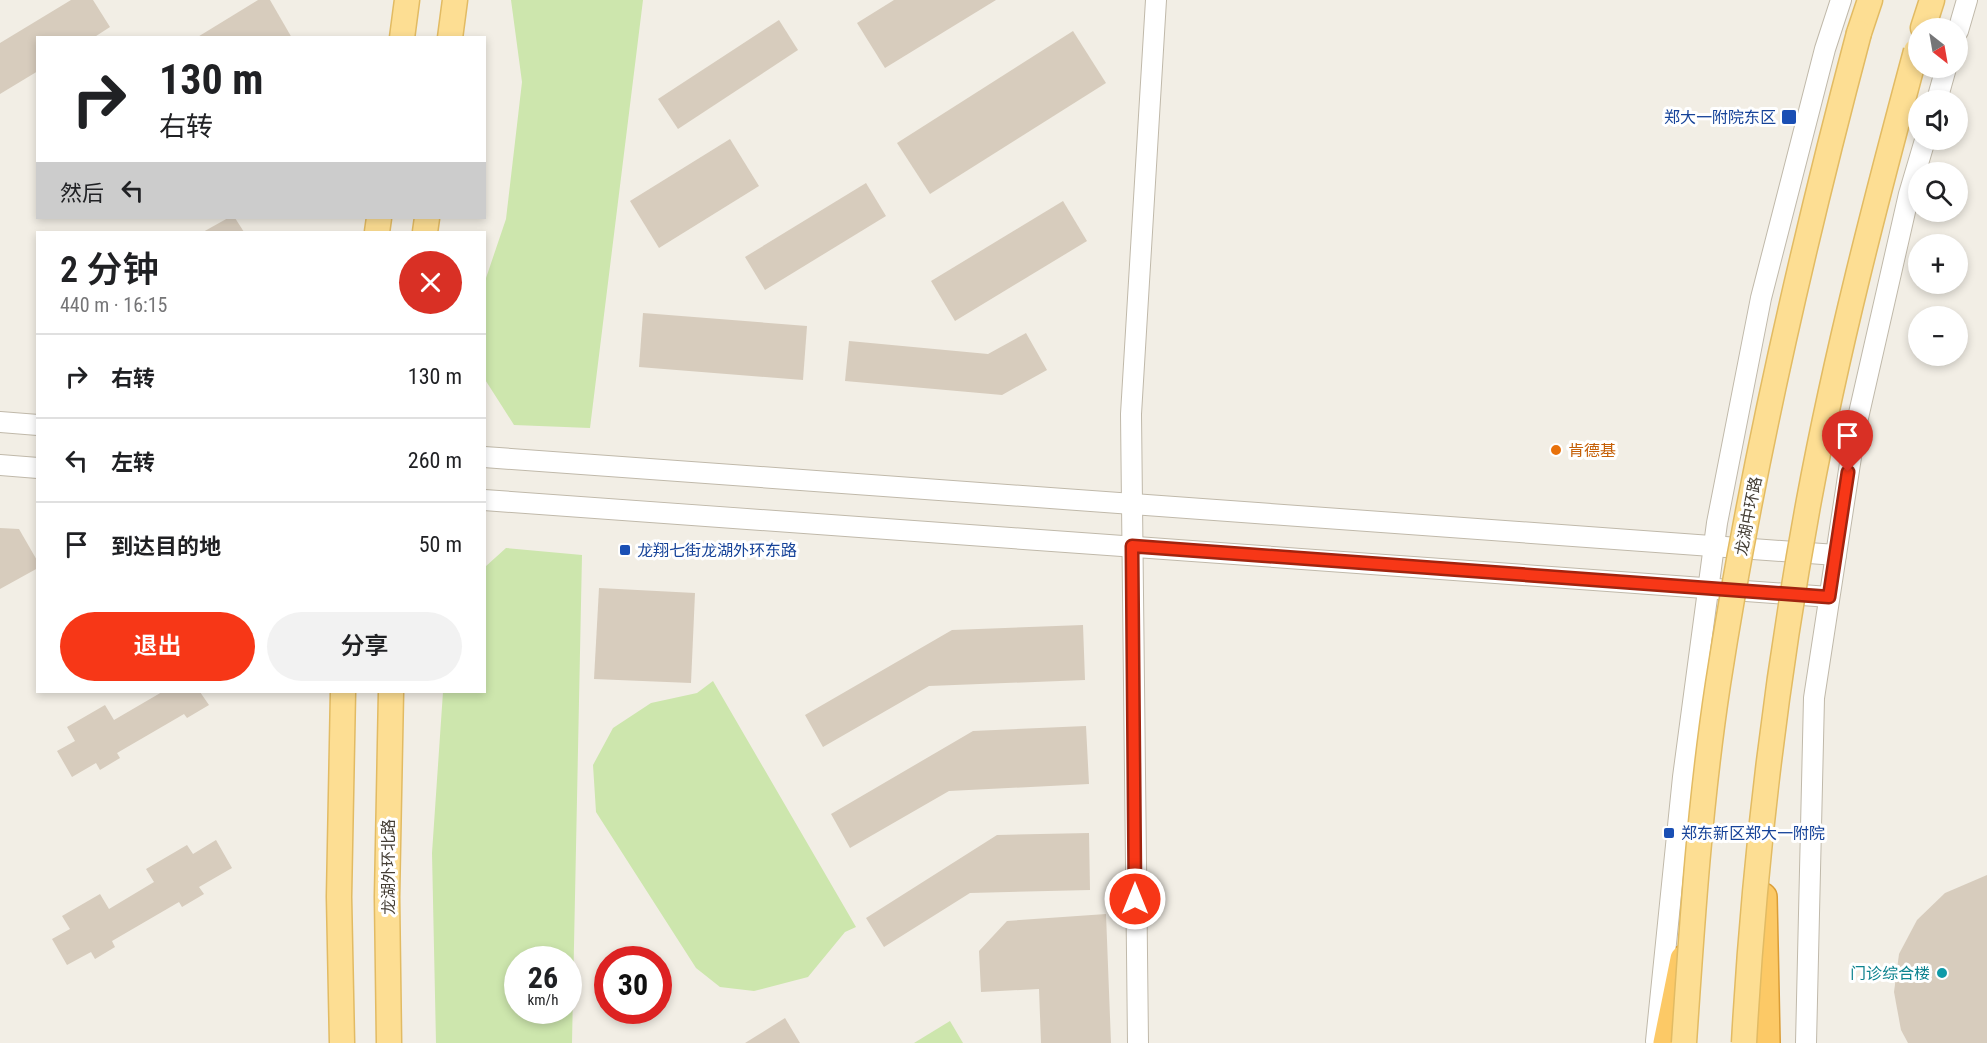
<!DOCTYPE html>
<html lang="zh">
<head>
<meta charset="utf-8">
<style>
	body { margin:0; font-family:"Roboto Condensed","Noto Sans SC",sans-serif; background:#f2f2f2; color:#202124; height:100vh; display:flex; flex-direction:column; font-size:22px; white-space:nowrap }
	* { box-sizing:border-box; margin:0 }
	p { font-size:20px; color:#757577 }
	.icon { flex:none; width:33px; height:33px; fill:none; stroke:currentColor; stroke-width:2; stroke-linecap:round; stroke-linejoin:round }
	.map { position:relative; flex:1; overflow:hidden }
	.side { position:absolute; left:36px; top:231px; width:450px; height:462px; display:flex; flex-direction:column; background:#fff; border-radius:0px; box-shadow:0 3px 9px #0003 }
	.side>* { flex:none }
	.banner { position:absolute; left:36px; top:36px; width:450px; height:183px; border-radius:0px; box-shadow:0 3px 9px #0003; background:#fff; color:#202124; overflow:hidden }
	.needle { width:39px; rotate:149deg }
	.controls { position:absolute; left:1908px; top:18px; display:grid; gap:12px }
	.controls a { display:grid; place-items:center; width:60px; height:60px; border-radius:50%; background:#fff; box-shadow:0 3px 9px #0003; font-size:30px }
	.speed { position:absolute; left:504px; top:946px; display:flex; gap:12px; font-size:30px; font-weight:700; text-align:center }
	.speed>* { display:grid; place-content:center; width:78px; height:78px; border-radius:50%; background:#fff; box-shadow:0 3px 9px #0003; line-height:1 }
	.speed small { font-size:15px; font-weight:400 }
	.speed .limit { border:9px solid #d22; background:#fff; color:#111 }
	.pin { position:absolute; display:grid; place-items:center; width:51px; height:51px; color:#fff; margin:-62px -26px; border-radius:50% 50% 50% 0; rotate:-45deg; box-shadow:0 0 6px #0007 }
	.pin .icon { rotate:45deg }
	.me { position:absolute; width:66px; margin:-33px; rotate:0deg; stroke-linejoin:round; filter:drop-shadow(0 0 4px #0008) }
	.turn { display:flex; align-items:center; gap:21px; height:126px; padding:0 24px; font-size:27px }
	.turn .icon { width:78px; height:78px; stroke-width:2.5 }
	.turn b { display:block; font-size:42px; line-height:51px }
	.then { display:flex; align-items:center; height:57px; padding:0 24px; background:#0003; gap:12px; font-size:22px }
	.round { display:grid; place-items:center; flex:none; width:63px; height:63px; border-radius:32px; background:#f2f2f2 }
	.headline { display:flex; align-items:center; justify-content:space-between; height:102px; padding:0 24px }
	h1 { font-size:36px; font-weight:600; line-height:45px }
	.primary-button { display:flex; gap:12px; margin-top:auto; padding:12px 24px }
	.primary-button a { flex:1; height:69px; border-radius:36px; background:#f73717; color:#fff; font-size:24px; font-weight:600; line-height:69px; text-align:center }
	.primary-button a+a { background:#f2f2f2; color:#202124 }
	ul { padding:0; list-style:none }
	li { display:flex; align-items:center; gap:18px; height:84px; padding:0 24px; border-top:2px solid #e0e0e0 }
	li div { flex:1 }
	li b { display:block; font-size:22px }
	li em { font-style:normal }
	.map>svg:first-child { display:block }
	.green { fill:#cde6ad; fill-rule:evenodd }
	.building { fill:#d7ccbd }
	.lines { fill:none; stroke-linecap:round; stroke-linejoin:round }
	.minor-casing { stroke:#c0b9aa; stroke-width:22 }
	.major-casing { stroke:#e2bb63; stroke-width:27 }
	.highway-casing { stroke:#db9d36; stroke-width:30 }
	.minor { stroke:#fff; stroke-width:20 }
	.major { stroke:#fdde93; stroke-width:24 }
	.highway { stroke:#fcc966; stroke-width:27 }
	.major-bridge-casing { stroke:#e2bb63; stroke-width:27; stroke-linecap:butt }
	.major-bridge { stroke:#fdde93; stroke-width:24 }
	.route-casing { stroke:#a1240f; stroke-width:15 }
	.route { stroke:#f73717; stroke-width:10 }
	.transit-dot { fill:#1a4fb4; stroke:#fff; stroke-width:2 }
	.food-dot { fill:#e8710a; stroke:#fff; stroke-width:2 }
	.culture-dot { fill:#0f9aa8; stroke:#fff; stroke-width:2 }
	.labels { text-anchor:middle; stroke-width:6; stroke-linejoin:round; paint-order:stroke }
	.transit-label { font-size:16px; fill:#164399; stroke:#fff; text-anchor:start }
	.food-label { font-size:16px; fill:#c56008; stroke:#fff; text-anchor:start }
	.street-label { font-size:16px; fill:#443e35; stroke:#fff }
	.culture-label { font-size:16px; fill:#0d838f; stroke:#fff; text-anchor:end }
</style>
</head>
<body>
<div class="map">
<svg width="1987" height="1043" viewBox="0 0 1987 1043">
	<rect width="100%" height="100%" fill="#f2eee5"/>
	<!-- green -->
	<g class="green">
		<path d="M511 0H643L590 428 514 425 484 378 485 281 506 219 522 82Z"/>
		<path d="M506 548 582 555 572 1043H436L432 853 443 692H484L485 567ZM518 960H568V1011H518Z"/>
		<path d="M713 681 856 927 845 932 808 977 754 991 720 987 696 968 596 812 593 765 613 728 651 703 697 693Z"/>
		<path d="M950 1021 963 1043H914Z"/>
	</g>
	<!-- building -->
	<g class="building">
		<path d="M71 0H93L110 27 93 38H38V71L0 94V43Z"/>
		<path d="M258 0H270L292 38H196Z"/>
		<path d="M894 0H996L885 68 857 23Z"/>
		<path d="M779 20 798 50 678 129 658 99Z"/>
		<path d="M1073 31 1106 83 930 194 897 143Z"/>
		<path d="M730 139 759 186 659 248 630 201Z"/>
		<path d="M866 183 886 216 765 290 745 257Z"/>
		<path d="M1063 201 1087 241 955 321 931 281Z"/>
		<path d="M228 218H235L244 232H203Z"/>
		<path d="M643 313 807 326 803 380 639 367Z"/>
		<path d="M1026 333 1047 370 1002 395 845 381 849 341 988 354Z"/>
		<path d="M0 528 19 529 38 562V568L0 589Z"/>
		<path d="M599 588 695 593 691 683 594 679Z"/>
		<path d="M1083 625 1085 680 929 686 823 747 805 715 952 630Z"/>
		<path d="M162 692H200L209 705 187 718 184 714 117 753 120 758 100 770 96 763 72 777 57 751 75 741 67 727 105 705 114 720Z"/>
		<path d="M1086 726 1089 784 949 791 850 848 831 814 973 731Z"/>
		<path d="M1089 833 1090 890 970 893 884 947 866 918 997 835Z"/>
		<path d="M216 840 232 868 199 887 204 894 182 907 179 902 112 941 115 947 95 959 91 952 67 965 52 939 70 929 62 916 100 894 109 909 154 882 146 869 187 845 193 854Z"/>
		<path d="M1987 875V1043H1908L1901 1030 1894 992 1899 954 1917 920 1945 893Z"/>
		<path d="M1106 914 1111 1043H1041L1039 989 981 992 979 951 1007 921Z"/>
		<path d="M785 1018 800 1043H745Z"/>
	</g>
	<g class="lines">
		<!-- minor casing -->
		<g class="minor-casing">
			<g id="minor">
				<path d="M1958 31 1967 0"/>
				<path d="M1937 100 1946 68"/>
				<path d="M0 422 38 425"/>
				<path d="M484 457 1836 555"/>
				<path d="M0 465 38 468"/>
				<path d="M484 500 1829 597"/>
				<path d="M1656 1041 1683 777 1717 523 1761 298 1825 49 1841 0"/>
				<path d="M1138 1043 1131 414 1156 0"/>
				<path d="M1806 1043 1814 698 1855 431 1909 194 1925 140"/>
			</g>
		</g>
		<!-- major casing -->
		<g class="major-casing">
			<g id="major">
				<path d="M1923 28 1932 0"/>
				<path d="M1859 33 1870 0"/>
				<path d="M402 38 407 0"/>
				<path d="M450 38 455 0"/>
				<path d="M377 232 379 218"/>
				<path d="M425 232 427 218"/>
				<path d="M342 1043 339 897 343 692"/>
				<path d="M389 1043 387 897 391 692"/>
			</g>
		</g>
		<!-- highway casing -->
		<g class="highway-casing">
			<g id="highway">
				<path d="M1763 897 1766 1043"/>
				<path d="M1667 1043 1684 959"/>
			</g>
		</g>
		<!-- minor -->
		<use href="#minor" class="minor"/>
		<!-- major -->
		<use href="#major" class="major"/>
		<!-- highway -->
		<use href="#highway" class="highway"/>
		<!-- major-bridge casing -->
		<g class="major-bridge-casing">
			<g id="major-bridge">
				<path d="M1684 1043C1692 923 1700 802 1718 684 1752 464 1802 248 1859 33"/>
				<path d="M1744 1043C1754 861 1776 679 1809 500 1837 349 1876 200 1916 51"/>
			</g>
		</g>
		<!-- major-bridge -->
		<use href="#major-bridge" class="major-bridge"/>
	</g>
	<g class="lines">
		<!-- route casing -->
		<g class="route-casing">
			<path id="route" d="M1135 899 1132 546 1829 597 1848 472"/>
		</g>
		<!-- route -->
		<use href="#route" class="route"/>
	</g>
	<!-- markers -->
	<g class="transit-dot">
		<rect x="1781" y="109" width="16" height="16" rx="3"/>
		<rect x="619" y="544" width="12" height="12" rx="3"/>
		<rect x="1663" y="827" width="12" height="12" rx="3"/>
	</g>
	<circle class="food-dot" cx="1556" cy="450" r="6"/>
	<circle class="culture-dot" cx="1942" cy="973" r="6"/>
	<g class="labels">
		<!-- transit labels -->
		<g class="transit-label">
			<text x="1776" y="123" text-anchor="end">郑大一附院东区</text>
			<text x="637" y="556">龙翔七街龙湖外环东路</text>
			<text x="1681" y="839">郑东新区郑大一附院</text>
		</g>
		<!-- food labels -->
		<g class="food-label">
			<text x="1568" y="456">肯德基</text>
		</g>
		<!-- street labels -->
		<g class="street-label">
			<text transform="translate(1748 516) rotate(-79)" y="6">龙湖中环路</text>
			<text transform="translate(388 867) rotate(-90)" y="6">龙湖外环北路</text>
		</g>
		<!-- culture labels -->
		<g class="culture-label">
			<text x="1930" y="979">门诊综合楼</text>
		</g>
	</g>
</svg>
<div class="controls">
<a><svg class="needle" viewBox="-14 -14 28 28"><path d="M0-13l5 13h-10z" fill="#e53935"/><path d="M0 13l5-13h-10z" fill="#757577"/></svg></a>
<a><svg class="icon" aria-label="sound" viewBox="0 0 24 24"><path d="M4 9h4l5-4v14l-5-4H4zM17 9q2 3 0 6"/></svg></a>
<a><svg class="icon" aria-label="search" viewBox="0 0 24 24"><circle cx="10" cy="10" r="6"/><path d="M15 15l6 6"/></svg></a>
<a>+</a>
<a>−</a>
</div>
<div class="speed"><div>26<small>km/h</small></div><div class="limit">30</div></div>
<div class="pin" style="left:1848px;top:472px;background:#d93025"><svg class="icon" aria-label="arrive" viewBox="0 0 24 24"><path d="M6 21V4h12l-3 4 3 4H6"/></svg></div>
<svg class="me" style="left:1135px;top:899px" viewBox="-20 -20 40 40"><circle r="17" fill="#f73717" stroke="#fff" stroke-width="3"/><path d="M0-11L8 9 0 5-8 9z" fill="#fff"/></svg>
<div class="banner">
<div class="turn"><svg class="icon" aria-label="right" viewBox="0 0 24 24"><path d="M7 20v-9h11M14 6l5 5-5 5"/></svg><div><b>130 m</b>右转</div></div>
<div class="then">然后<svg class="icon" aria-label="left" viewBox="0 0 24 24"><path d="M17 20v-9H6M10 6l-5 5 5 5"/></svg></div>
</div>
<section class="side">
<div class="headline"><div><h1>2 分钟</h1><p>440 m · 16:15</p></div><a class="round" style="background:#d93025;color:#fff"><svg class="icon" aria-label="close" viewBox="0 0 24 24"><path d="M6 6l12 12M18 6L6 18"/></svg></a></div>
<ul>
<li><svg class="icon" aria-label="right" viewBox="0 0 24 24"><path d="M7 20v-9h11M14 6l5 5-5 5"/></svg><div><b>右转</b></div><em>130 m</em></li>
<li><svg class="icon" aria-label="left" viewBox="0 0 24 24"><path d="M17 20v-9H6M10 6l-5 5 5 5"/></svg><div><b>左转</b></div><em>260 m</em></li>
<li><svg class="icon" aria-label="arrive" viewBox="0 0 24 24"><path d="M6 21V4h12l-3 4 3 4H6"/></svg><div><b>到达目的地</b></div><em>50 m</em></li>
</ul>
<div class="primary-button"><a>退出</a><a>分享</a></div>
</section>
</div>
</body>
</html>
